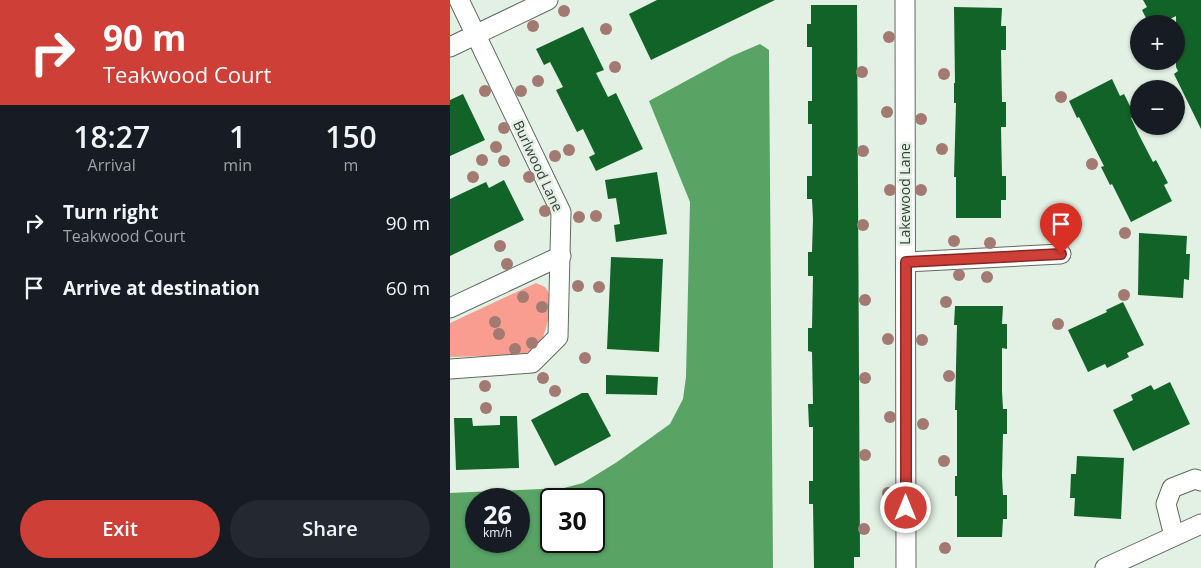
<!DOCTYPE html>
<html lang="en">
<head>
<meta charset="utf-8">
<style>
	body { margin:0; font-family:"Open Sans",sans-serif; background:#242831; color:#f1f3f6; height:100vh; display:flex; flex-direction:column; font-size:19px; white-space:nowrap }
	* { box-sizing:border-box; margin:0 }
	p { font-size:16px; color:#9ea1a6 }
	.icon { flex:none; width:28px; height:28px; fill:none; stroke:currentColor; stroke-width:2; stroke-linecap:round; stroke-linejoin:round }
	.map { position:relative; flex:1; overflow:hidden }
	.drawer { display:flex; flex-direction:column; background:#171b24; width:450px }
	.drawer>* { flex:none }
	.guide { background:#cd3f37; color:#fff; overflow:hidden }
	.tools { position:absolute; left:680px; top:15px; display:grid; gap:10px }
	.tools a { display:grid; place-items:center; width:55px; height:55px; border-radius:50%; background:#171b24; box-shadow:0 1px 4px #0004; font-size:25px }
	.speed { position:absolute; left:15px; top:488px; display:flex; gap:10px; font-size:25px; font-weight:700; text-align:center }
	.speed>* { display:grid; place-content:center; width:65px; height:65px; border-radius:50%; background:#171b24; box-shadow:0 1px 4px #0004; line-height:1 }
	.speed small { font-size:12px; font-weight:400 }
	.speed .limit { border:2px solid #111; border-radius:8px; background:#fff; color:#111 }
	.pin { position:absolute; display:grid; place-items:center; width:42px; height:42px; color:#fff; margin:-51px -21px; border-radius:50% 50% 50% 0; rotate:-45deg; box-shadow:0 0 5px #0007 }
	.pin .icon { rotate:45deg }
	.me { position:absolute; width:55px; margin:-28px; rotate:0deg; stroke-linejoin:round; filter:drop-shadow(0 0 4px #0008) }
	.turn { display:flex; align-items:center; gap:18px; height:105px; padding:0 20px; font-size:22px }
	.turn .icon { width:65px; height:65px; stroke-width:2.5 }
	.turn b { display:block; font-size:35px; line-height:42px }
	.eta { display:flex; justify-content:space-evenly; align-items:center; height:85px; text-align:center }
	.eta b { font-size:30px; font-weight:600; line-height:35px }
	.cta { display:flex; gap:10px; margin-top:auto; padding:10px 20px }
	.cta a { flex:1; height:58px; border-radius:30px; background:#cd3f37; color:#fff; font-size:20px; font-weight:600; line-height:58px; text-align:center }
	.cta a+a { background:#242831; color:#f1f3f6 }
	ul { padding:0; list-style:none }
	li { display:flex; align-items:center; gap:15px; height:65px; padding:0 20px }
	li div { flex:1 }
	li b { display:block; font-size:19px }
	li em { font-style:normal }
	main { display:flex; flex:1; min-height:0 }
	.map>svg:first-child { display:block }
	.green { fill:#fa9d91 }
	.water { fill:#59a365; fill-rule:evenodd }
	.building { fill:#126328 }
	.lines { fill:none; stroke-linecap:round; stroke-linejoin:round }
	.minor-casing { stroke:#5f6c60; stroke-width:21 }
	.minor { stroke:#fff; stroke-width:19 }
	.tree { fill:#a27a72 }
	.route-casing { stroke:#852924; stroke-width:12 }
	.route { stroke:#cd3f37; stroke-width:9 }
	.labels { text-anchor:middle; stroke-width:5; stroke-linejoin:round; paint-order:stroke }
	.street-label { font-size:14px; fill:#373d37; stroke:#e2f1e3 }
</style>
</head>
<body>
<main>
<section class="drawer">
<div class="guide">
<div class="turn"><svg class="icon" aria-label="right" viewBox="0 0 24 24"><path d="M7 20v-9h11M14 6l5 5-5 5"/></svg><div><b>90 m</b>Teakwood Court</div></div>
</div>
<div class="eta">
<div><b>18:27</b><p>Arrival</p></div>
<div><b>1</b><p>min</p></div>
<div><b>150</b><p>m</p></div>
</div>
<ul>
<li><svg class="icon" aria-label="right" viewBox="0 0 24 24"><path d="M7 20v-9h11M14 6l5 5-5 5"/></svg><div><b>Turn right</b><p>Teakwood Court</p></div><em>90 m</em></li>
<li><svg class="icon" aria-label="arrive" viewBox="0 0 24 24"><path d="M6 21V4h12l-3 4 3 4H6"/></svg><div><b>Arrive at destination</b></div><em>60 m</em></li>
</ul>
<div class="cta"><a>Exit</a><a>Share</a></div>
</section>
<div class="map">
<svg width="751" height="568" viewBox="0 0 751 568">
	<rect width="100%" height="100%" fill="#e2f1e3"/>
	<!-- green -->
	<path class="green" d="M86 283C91 285 96 286 98 292 104 305 95 335 89 347L71 355 0 357V323Z"/>
	<!-- water -->
	<path class="water" d="M310 44 319 50 323 568H0V493L114 488 133 483 167 462 220 424 233 399 236 377 240 202 199 101 282 56ZM26 499H69V541H26ZM101 499H144V541H101Z"/>
	<!-- building -->
	<g class="building">
		<path d="M207 0H325L201 60 179 14Z"/>
		<path d="M693 0H751V129L724 74 728 71 726 67V16L716 21 714 16 699 24 692 10 697 7Z"/>
		<path d="M361 5H407L410 557H404V568H364L363 504H359V481H363V427H359L358 404H363L362 352 358 351V328H362L363 276H358V252H362L363 219 362 199H357V176H362V124H358V101H362V47H357V24H361Z"/>
		<path d="M504 7 552 8 551 26H556V50H551L552 102H556V127H551L552 176H556V200H551V218H506V177H504L506 103H504V83H505Z"/>
		<path d="M133 27 154 70 146 73 158 97 166 93 193 149 146 171 139 157 145 154 133 129 127 132 106 90 113 87 100 62 94 65 86 49Z"/>
		<path d="M662 79 670 96 674 94 685 116 681 118 689 135 703 162 706 160 718 183 714 185 722 201 681 222 662 184 660 185 651 167 654 166 629 117 627 118 619 101Z"/>
		<path d="M13 94 35 140 0 156V100Z"/>
		<path d="M207 172 217 234 166 242 164 225 170 224 166 198 158 199 155 180Z"/>
		<path d="M54 180 74 220 0 256V199L36 182 39 188Z"/>
		<path d="M689 233 737 236 736 254H740L739 280 734 279 733 298 688 295Z"/>
		<path d="M161 257 213 259 209 352 157 349Z"/>
		<path d="M673 302 694 345 677 353 679 357 657 368 655 364 638 372 618 330 657 312 656 310Z"/>
		<path d="M505 306H553L552 324H557V349L552 348V391L553 409H557V434H553L552 476 553 495H557V519H553L552 537H507V496H505V476H507V410H505L507 325H504Z"/>
		<path d="M156 375 208 377 207 395 156 394Z"/>
		<path d="M720 382 740 424 683 451 663 410 683 400 681 395 701 385 704 390Z"/>
		<path d="M132 393H138L161 436 105 466 81 420Z"/>
		<path d="M50 416H67L69 468 6 470 4 418H22L23 426 50 425Z"/>
		<path d="M627 456 674 458 671 519 624 516 625 498H620L621 474H626Z"/>
	</g>
	<g class="lines">
		<!-- minor casing -->
		<g class="minor-casing">
			<g id="minor">
				<path d="M455 0 456 568"/>
				<path d="M0 47 98 0"/>
				<path d="M456 262 611 254"/>
				<path d="M0 308 111 256"/>
				<path d="M0 369 82 363 108 337 111 212 9 0"/>
				<path d="M724 536 716 504 722 488 745 479 751 481"/>
				<path d="M655 568 751 524"/>
			</g>
		</g>
		<!-- minor -->
		<use href="#minor" class="minor"/>
	</g>
	<!-- trees -->
	<g class="tree">
		<circle cx="114" cy="11" r="6"/>
		<circle cx="83" cy="26" r="6"/>
		<circle cx="156" cy="29" r="6"/>
		<circle cx="439" cy="37" r="6"/>
		<circle cx="165" cy="67" r="6"/>
		<circle cx="412" cy="72" r="6"/>
		<circle cx="494" cy="74" r="6"/>
		<circle cx="88" cy="81" r="6"/>
		<circle cx="35" cy="91" r="6"/>
		<circle cx="71" cy="91" r="6"/>
		<circle cx="611" cy="97" r="6"/>
		<circle cx="437" cy="112" r="6"/>
		<circle cx="471" cy="119" r="6"/>
		<circle cx="54" cy="128" r="6"/>
		<circle cx="46" cy="147" r="6"/>
		<circle cx="492" cy="149" r="6"/>
		<circle cx="119" cy="150" r="6"/>
		<circle cx="413" cy="151" r="6"/>
		<circle cx="105" cy="156" r="6"/>
		<circle cx="32" cy="160" r="6"/>
		<circle cx="54" cy="161" r="6"/>
		<circle cx="642" cy="164" r="6"/>
		<circle cx="23" cy="177" r="6"/>
		<circle cx="79" cy="177" r="6"/>
		<circle cx="440" cy="190" r="6"/>
		<circle cx="471" cy="190" r="6"/>
		<circle cx="95" cy="211" r="6"/>
		<circle cx="146" cy="216" r="6"/>
		<circle cx="129" cy="217" r="6"/>
		<circle cx="413" cy="225" r="6"/>
		<circle cx="675" cy="233" r="6"/>
		<circle cx="504" cy="241" r="6"/>
		<circle cx="540" cy="243" r="6"/>
		<circle cx="50" cy="246" r="6"/>
		<circle cx="57" cy="264" r="6"/>
		<circle cx="509" cy="275" r="6"/>
		<circle cx="537" cy="277" r="6"/>
		<circle cx="128" cy="286" r="6"/>
		<circle cx="149" cy="287" r="6"/>
		<circle cx="674" cy="295" r="6"/>
		<circle cx="73" cy="297" r="6"/>
		<circle cx="415" cy="300" r="6"/>
		<circle cx="496" cy="302" r="6"/>
		<circle cx="92" cy="307" r="6"/>
		<circle cx="45" cy="322" r="6"/>
		<circle cx="608" cy="324" r="6"/>
		<circle cx="49" cy="334" r="6"/>
		<circle cx="438" cy="339" r="6"/>
		<circle cx="472" cy="340" r="6"/>
		<circle cx="82" cy="343" r="6"/>
		<circle cx="65" cy="349" r="6"/>
		<circle cx="135" cy="358" r="6"/>
		<circle cx="499" cy="376" r="6"/>
		<circle cx="93" cy="378" r="6"/>
		<circle cx="415" cy="378" r="6"/>
		<circle cx="35" cy="386" r="6"/>
		<circle cx="105" cy="391" r="6"/>
		<circle cx="36" cy="408" r="6"/>
		<circle cx="440" cy="417" r="6"/>
		<circle cx="473" cy="424" r="6"/>
		<circle cx="415" cy="455" r="6"/>
		<circle cx="494" cy="461" r="6"/>
		<circle cx="438" cy="493" r="6"/>
		<circle cx="414" cy="529" r="6"/>
		<circle cx="495" cy="548" r="6"/>
	</g>
	<g class="lines">
		<!-- route casing -->
		<g class="route-casing">
			<path id="route" d="M456 508V262L611 254"/>
		</g>
		<!-- route -->
		<use href="#route" class="route"/>
	</g>
	<g class="labels">
		<!-- street labels -->
		<g class="street-label">
			<text transform="translate(88 166) rotate(65)" y="5">Burlwood Lane</text>
			<text transform="translate(455 194) rotate(-90)" y="5">Lakewood Lane</text>
		</g>
	</g>
</svg>
<div class="tools">
<a>+</a>
<a>−</a>
</div>
<div class="speed"><div>26<small>km/h</small></div><div class="limit">30</div></div>
<div class="pin" style="left:611px;top:254px;background:#d93025"><svg class="icon" aria-label="arrive" viewBox="0 0 24 24"><path d="M6 21V4h12l-3 4 3 4H6"/></svg></div>
<svg class="me" style="left:456px;top:508px" viewBox="-20 -20 40 40"><circle r="17" fill="#cd3f37" stroke="#fff" stroke-width="3"/><path d="M0-11L8 9 0 5-8 9z" fill="#fff"/></svg>
</div>
</main>
</body>
</html>
